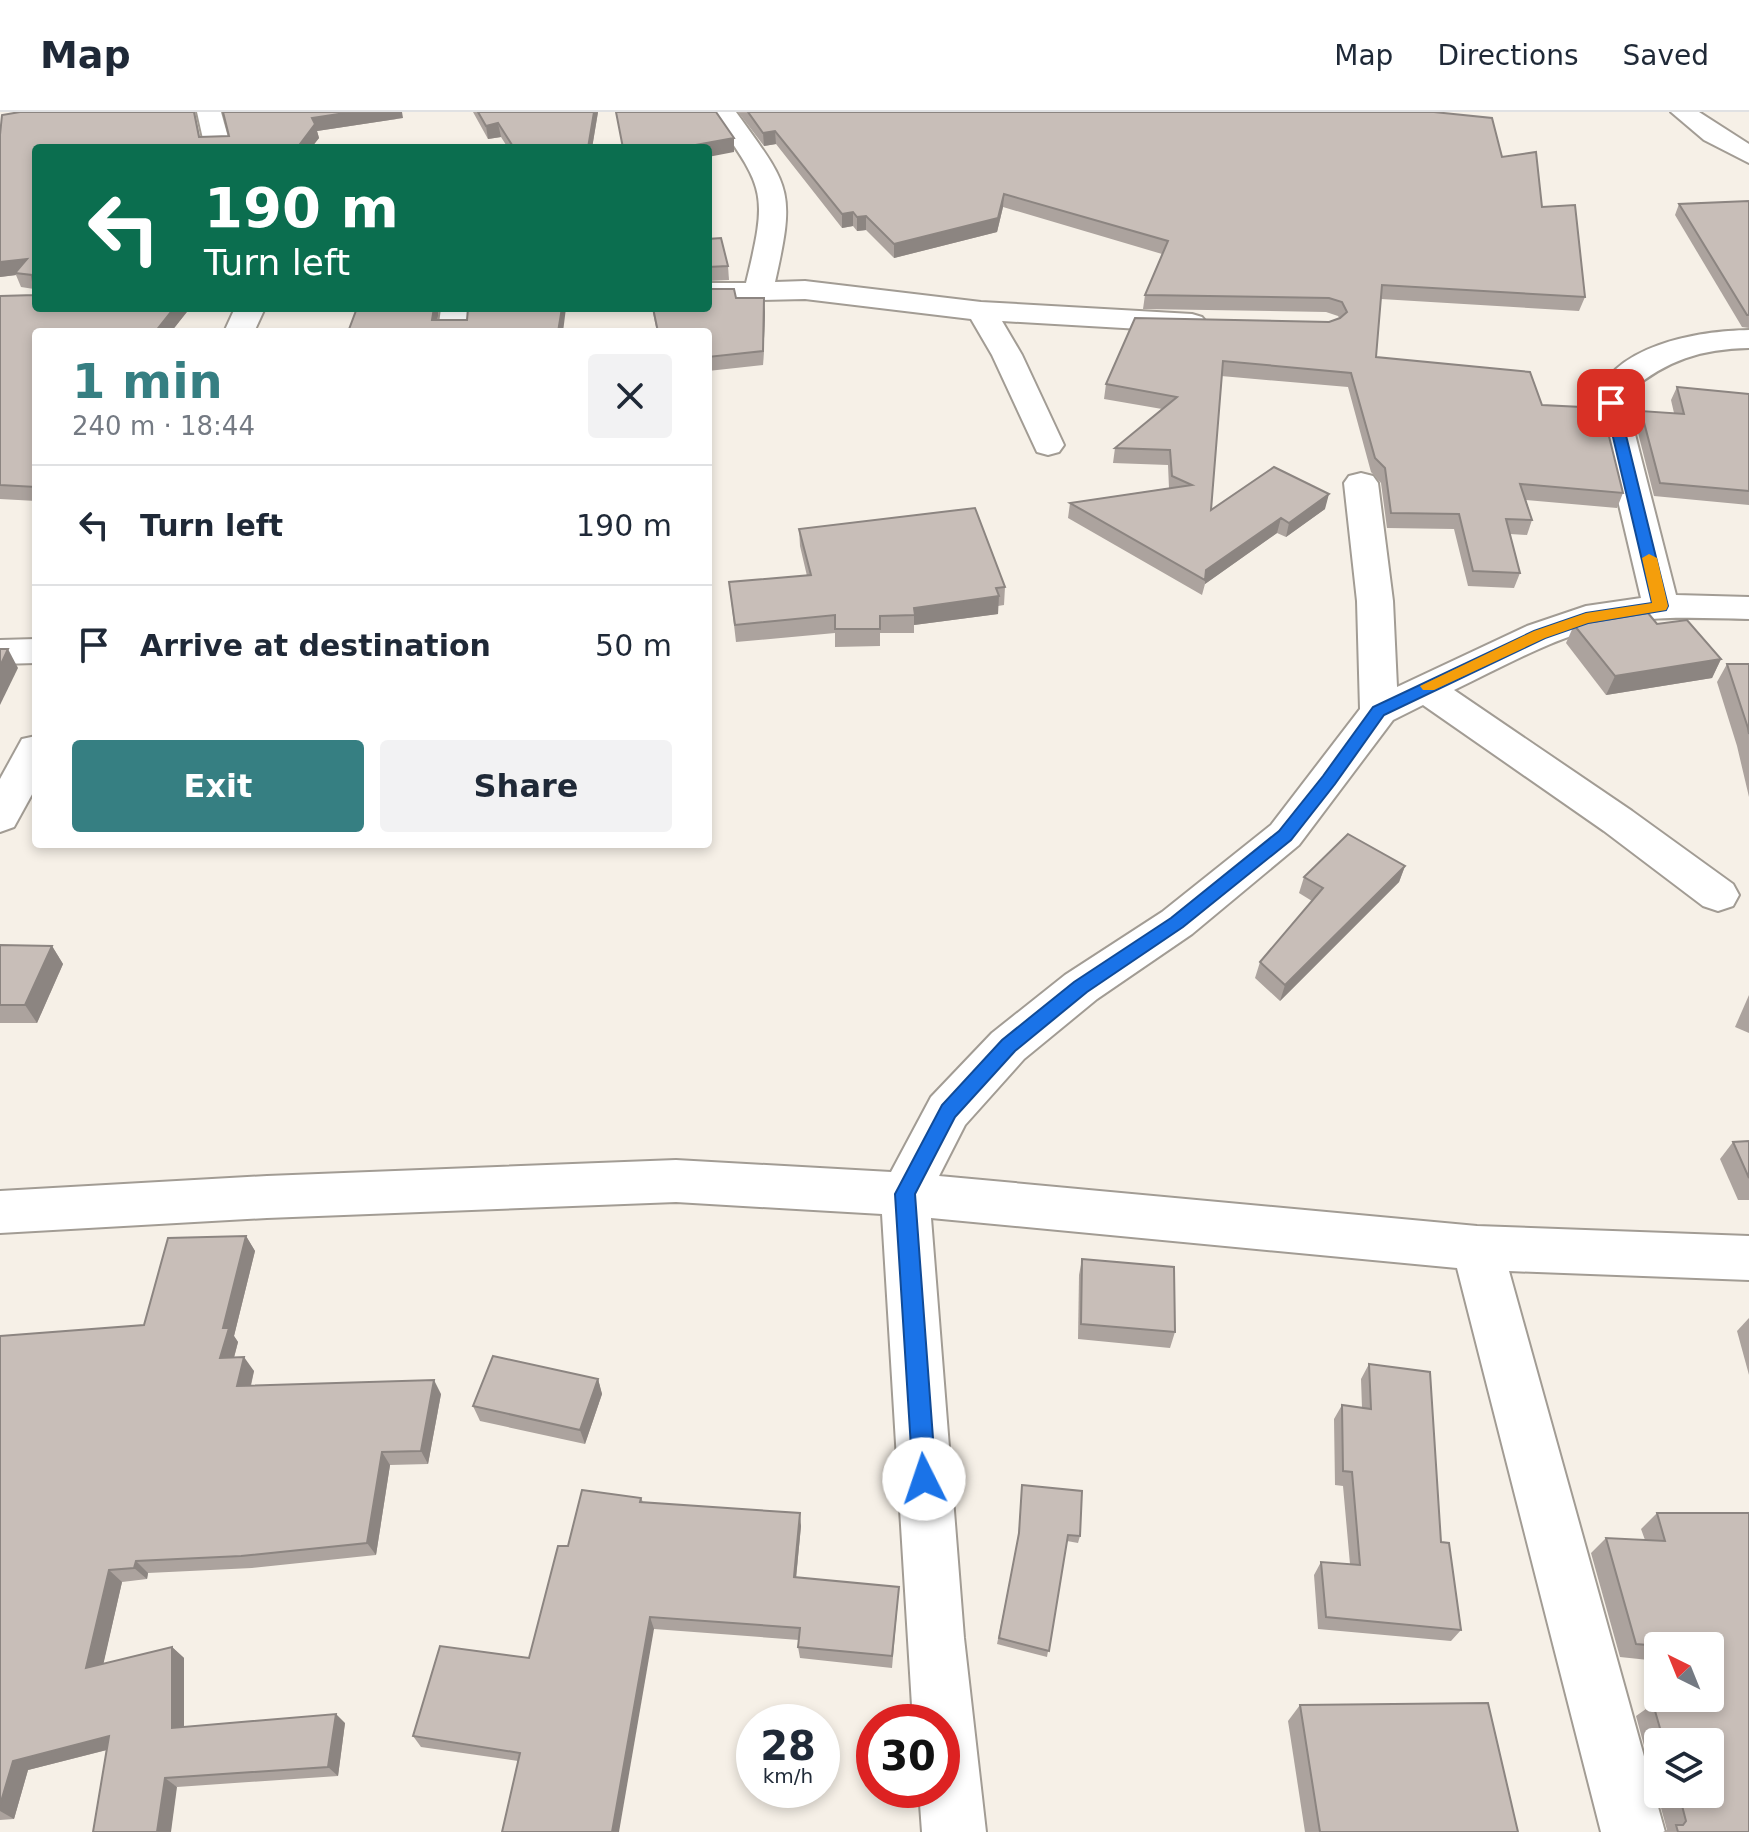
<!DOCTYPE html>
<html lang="en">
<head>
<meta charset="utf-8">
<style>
	body { margin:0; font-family:"DejaVu Sans",sans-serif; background:#f2f2f3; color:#1f2937; height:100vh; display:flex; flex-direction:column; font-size:30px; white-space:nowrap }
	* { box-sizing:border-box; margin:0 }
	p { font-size:26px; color:#747a83 }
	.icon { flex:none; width:44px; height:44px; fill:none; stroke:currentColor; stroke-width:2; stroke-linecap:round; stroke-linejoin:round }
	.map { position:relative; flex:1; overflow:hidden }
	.side { position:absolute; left:32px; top:216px; width:680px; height:520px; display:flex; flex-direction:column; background:#fff; border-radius:8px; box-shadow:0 4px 12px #0003 }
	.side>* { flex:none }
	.banner { position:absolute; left:32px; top:32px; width:680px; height:168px; border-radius:8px; box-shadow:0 4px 12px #0003; background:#0b6e4f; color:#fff; overflow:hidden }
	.needle { width:52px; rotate:317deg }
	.fabs { position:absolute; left:1644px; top:1520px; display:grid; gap:16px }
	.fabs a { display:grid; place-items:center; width:80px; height:80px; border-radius:8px; background:#fff; box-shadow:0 4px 12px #0003; font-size:40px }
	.speed { position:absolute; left:736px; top:1592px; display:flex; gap:16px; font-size:40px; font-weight:700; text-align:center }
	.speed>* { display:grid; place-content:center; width:104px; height:104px; border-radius:50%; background:#fff; box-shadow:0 4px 12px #0003; line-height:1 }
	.speed small { font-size:20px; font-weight:400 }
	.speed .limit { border:12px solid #d22; background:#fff; color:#111 }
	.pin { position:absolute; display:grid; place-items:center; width:68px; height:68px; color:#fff; margin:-34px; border-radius:16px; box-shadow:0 4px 12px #0006 }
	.me { position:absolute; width:88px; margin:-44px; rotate:356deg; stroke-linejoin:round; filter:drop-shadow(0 0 6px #0008) }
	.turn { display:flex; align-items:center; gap:28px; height:168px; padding:0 40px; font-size:36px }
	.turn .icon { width:104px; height:104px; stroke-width:2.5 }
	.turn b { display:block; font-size:56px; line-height:68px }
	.round { display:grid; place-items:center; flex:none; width:84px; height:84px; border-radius:8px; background:#f2f2f3 }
	.headline { display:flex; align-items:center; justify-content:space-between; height:136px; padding:0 40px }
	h1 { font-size:48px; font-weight:600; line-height:60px; color:#367f82 }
	.action { display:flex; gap:16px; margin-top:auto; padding:16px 40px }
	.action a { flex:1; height:92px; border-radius:8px; background:#367f82; color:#fff; font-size:32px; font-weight:600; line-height:92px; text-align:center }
	.action a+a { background:#f2f2f3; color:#1f2937 }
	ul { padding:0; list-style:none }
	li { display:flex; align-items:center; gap:24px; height:120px; padding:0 40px; border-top:2px solid #e0e1e3 }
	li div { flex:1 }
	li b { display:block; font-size:30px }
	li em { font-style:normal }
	header { display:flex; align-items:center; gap:48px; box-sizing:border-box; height:112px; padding:0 40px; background:#fff; border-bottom:2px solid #e0e1e3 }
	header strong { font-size:38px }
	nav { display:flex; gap:44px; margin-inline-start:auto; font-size:28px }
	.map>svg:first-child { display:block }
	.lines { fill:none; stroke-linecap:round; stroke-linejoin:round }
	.street-casing { stroke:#a29c94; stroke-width:4 }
	.street { fill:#fff; fill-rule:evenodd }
	.wall { fill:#aca39e; fill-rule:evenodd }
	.shaded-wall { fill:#8c8581 }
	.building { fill:#c8beb8; stroke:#8c8581; stroke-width:2 }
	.route { fill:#1a73e8; stroke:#114b97; stroke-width:2 }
	.slow { fill:#f59e0b }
</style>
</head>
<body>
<header>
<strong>Map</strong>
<nav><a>Map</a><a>Directions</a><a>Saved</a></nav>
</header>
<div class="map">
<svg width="1749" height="1720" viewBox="0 0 1749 1720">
	<rect width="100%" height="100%" fill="#f6f0e7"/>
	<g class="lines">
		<!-- street casing -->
		<g class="street-casing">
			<g id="street">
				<path d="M197 0H221L231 36H205Z"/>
				<path d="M711 0H736C790 75 796 77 775 170L805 169 981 190 1192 202 1202 205 1207 211 1202 217 1192 220 1002 209 1022 243 1064 333 1059 340 1048 343 1037 340 992 243 971 207 805 187 708 189V171H746C769 77 764 77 711 0Z"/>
				<path d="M1671 0H1699L1749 32V51L1704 28Z"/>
				<path d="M235 196H265L254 220H224Z"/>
				<path d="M441 196H471L468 220H438Z"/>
				<path d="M1749 218V236C1701 237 1667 248 1630 279L1627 291 1676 483 1749 485V507C1696 506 1641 502 1589 518 1542 532 1498 557 1454 578L1632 699 1733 772 1739 783 1733 794 1718 799 1703 794 1604 719 1423 593 1393 608 1299 733 1192 822 1097 887 1024 947 965 1013 939 1064 1477 1114 1749 1124V1168L1509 1159 1665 1720H1601L1457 1156 931 1106 964 1526 986 1720H922L919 1678H942V1610H913L882 1102 676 1090 267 1106 0 1121V1079L267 1064 676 1048 891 1060 931 985 992 921 1065 863 1162 800 1271 713 1360 597 1357 489 1344 371 1349 364 1361 361 1373 364 1378 371 1393 489 1397 575 1527 514 1586 494 1641 486 1595 291C1610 233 1698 219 1749 218Z"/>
				<path d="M36 527V551L0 552V528Z"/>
				<path d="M36 624V675L14 715 0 720V667L22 627Z"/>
			</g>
		</g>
		<!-- street -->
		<use href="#street" class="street"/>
	</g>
	<!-- wall -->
	<g class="wall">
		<path d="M20 0H195L200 25 229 24 403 6 317 19 319 26 311 36H36V196H190L171 220H36V389L0 387V184L35 183 34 177 21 175 16 163 0 165V23Z"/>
		<path d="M473 0H598L592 36H508L501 25 488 27Z"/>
		<path d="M738 0H1434L1502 45 1542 95 1585 185 1579 199 1381 187 1376 245 1542 293 1623 381 1617 396 1526 388 1532 408 1527 423 1510 422 1520 461 1514 476 1468 474 1454 417 1387 416 1381 371 1371 360 1348 275 1221 264 1211 398 1325 397 1286 425 1277 421 1205 472 1202 483 1068 406 1070 391 1169 376 1168 353 1113 351 1115 336 1162 297 1104 287 1106 272 1340 207 1338 204 1326 200 1143 197 1145 183 1162 142 1003 95 997 120 894 146 866 118 857 119 853 114 842 116 776 32 764 34Z"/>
		<path d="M1749 89V216L1742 215 1675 103 1679 92Z"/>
		<path d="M708 127 728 154 729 168 708 169Z"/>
		<path d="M736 186 765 200 763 253 708 259V220H657L652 196H708Z"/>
		<path d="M1677 275 1749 282V393L1654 384 1636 313 1641 299 1674 301 1671 288Z"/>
		<path d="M799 417 1005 475 1004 493 998 494V502L914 513V521H880V534L835 535V521L736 530 729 470 807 464 800 434Z"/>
		<path d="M1657 512 1721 547 1712 566 1606 583 1566 531 1574 513Z"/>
		<path d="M1727 552H1749V685L1737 634 1717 570Z"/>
		<path d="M1405 754 1399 770 1280 889 1255 866 1260 850 1312 789 1299 781 1304 765Z"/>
		<path d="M0 833 52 834 63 852 37 911H0Z"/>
		<path d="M1749 883V921L1735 915Z"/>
		<path d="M1749 1029V1088H1738L1720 1047 1733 1030Z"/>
		<path d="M246 1124 255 1139 234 1224 238 1230 234 1246 254 1259 251 1274 441 1282 428 1352 390 1353 376 1443 252 1456 148 1461 147 1467 122 1470 103 1552 172 1535 184 1546V1615L345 1611 338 1664 177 1675 107 1638 28 1658 14 1707 0 1708V1224L144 1213Z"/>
		<path d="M1082 1147 1175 1220 1170 1236 1078 1227 1079 1163Z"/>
		<path d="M1749 1206V1263L1737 1219Z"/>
		<path d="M1369 1252 1441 1430 1461 1518 1451 1529 1318 1517 1314 1463 1321 1450 1350 1452 1343 1374 1335 1373 1334 1307 1342 1293 1362 1296 1361 1267Z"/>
		<path d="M598 1267 602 1282 585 1332 480 1309 473 1294Z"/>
		<path d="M1022 1373 1080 1424 1078 1431 1067 1429 1047 1545 997 1532 1018 1428Z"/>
		<path d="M641 1386 643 1390 801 1414 796 1465 898 1488 892 1556 800 1546 798 1535 799 1528 654 1517 518 1649 421 1635 413 1624 529 1546 568 1434Z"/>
		<path d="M1657 1401H1749V1720H1663L1667 1718 1636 1604 1653 1592 1683 1591V1586H1710V1534H1658V1549L1620 1545 1591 1441 1606 1426 1645 1428 1641 1417ZM1658 1630H1710V1682H1658Z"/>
		<path d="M1300 1593 1518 1720H1305L1288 1609Z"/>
	</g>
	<!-- shaded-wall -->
	<g class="shaded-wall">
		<path d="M352 0H402L403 6 317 19 319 26 311 36H297L312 6Z"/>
		<path d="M594 0H598L592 36H588Z"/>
		<path d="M498 11 501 25 488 27 486 14Z"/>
		<path d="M775 19 776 32 764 34 763 21Z"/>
		<path d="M734 26V40L708 45V36H679Z"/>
		<path d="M1004 82 1003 95 997 120 894 146V132Z"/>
		<path d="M853 100V114L842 116V102Z"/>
		<path d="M866 104V118L857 119V105Z"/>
		<path d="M27 147 15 161 16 163 0 165V150Z"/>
		<path d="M764 186 765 200 763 253V239Z"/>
		<path d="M174 196H190L171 220H155Z"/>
		<path d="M434 196H439L436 220 432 208Z"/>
		<path d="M562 196H566L563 220H558Z"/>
		<path d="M1329 382 1325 397 1286 425 1289 411Z"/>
		<path d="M1281 406 1277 421 1205 472 1206 458Z"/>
		<path d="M999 484 998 502 914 513V496Z"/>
		<path d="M8 537 18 556 0 593V554Z"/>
		<path d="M1721 547 1712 566 1606 583 1615 564Z"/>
		<path d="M1405 754 1399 770 1280 889 1285 873Z"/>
		<path d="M52 834 63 852 37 911 25 893Z"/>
		<path d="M246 1124 255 1139 234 1224 238 1230 230 1260 220 1246 223 1216Z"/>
		<path d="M244 1245 254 1259 247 1288 237 1274Z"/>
		<path d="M598 1267 602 1282 585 1332 580 1318Z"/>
		<path d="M434 1268 441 1282 428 1352 421 1339Z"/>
		<path d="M382 1340 390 1353 376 1443 367 1431Z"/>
		<path d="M800 1401 801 1414 795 1477 794 1465Z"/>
		<path d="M136 1449 148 1461 147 1467 134 1456Z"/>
		<path d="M109 1458 122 1470 100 1567 86 1556Z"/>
		<path d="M650 1505 654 1517 619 1720H612Z"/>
		<path d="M172 1535 184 1546V1625L172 1616Z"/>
		<path d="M336 1602 345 1611 338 1664 328 1655Z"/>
		<path d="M109 1624 122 1634 28 1658 14 1707 0 1699V1693L13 1649Z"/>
		<path d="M165 1666 177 1675 171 1720H157Z"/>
	</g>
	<!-- building -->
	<g class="building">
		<path d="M20 0H194L199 25 229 24 223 0H352L312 6 315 12 297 36H36V196H174L155 220H36V375L0 373V184L35 183 32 163 15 161 27 147 0 150V23L2 3Z"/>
		<path d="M478 0H594L588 36H514L498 11 486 14Z"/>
		<path d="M616 0H716L734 26 679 36H623Z"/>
		<path d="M748 0H1434L1492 6 1502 45 1536 40 1542 95 1575 93 1585 185 1382 173 1376 245 1530 260 1542 293 1602 296 1623 381 1520 372 1532 408 1506 407 1520 461 1473 459 1459 402 1391 401 1385 356 1375 346 1351 261 1223 249 1211 398 1274 355 1329 382 1289 411 1281 406 1206 458 1205 468 1070 391 1192 373 1172 364 1170 338 1115 336 1177 285 1106 272 1135 206 1329 210 1340 206 1347 200 1342 190 1329 186 1145 183 1168 129 1004 82 998 106 894 132 866 104 857 105 853 100 842 102 775 19 763 21Z"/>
		<path d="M1749 89V203H1747L1679 92Z"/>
		<path d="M721 126 728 154 708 155V127Z"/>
		<path d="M708 177H734L736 186H764L763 239 708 245V220H658L653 196H708Z"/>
		<path d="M357 196H434L432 208H467L468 196H562L558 220H348Z"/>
		<path d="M1677 275 1749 282V379L1660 371 1641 299 1684 302Z"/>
		<path d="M975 396 1005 475 996 476 999 484 914 496 915 503 880 504V517H835V503L735 513 729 470 811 463 799 417Z"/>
		<path d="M1648 501 1657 512 1687 508 1721 547 1615 564 1574 513Z"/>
		<path d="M0 537H8L0 554Z"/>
		<path d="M1727 552H1749V622L1748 616Z"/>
		<path d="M1348 722 1405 754 1285 873 1260 850 1323 776 1304 765Z"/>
		<path d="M0 833 52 834 25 893H0Z"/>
		<path d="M1749 1029V1066L1733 1030Z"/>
		<path d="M246 1124 223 1216H229L220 1246 244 1245 237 1274 434 1268 421 1339 382 1340 367 1431 241 1444 136 1449 134 1456 109 1458 86 1556 172 1535V1616L336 1602 328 1655 165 1666 157 1720H93L109 1624 13 1649 0 1693V1224L144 1213 168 1126Z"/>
		<path d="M1082 1147 1174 1155 1175 1220 1081 1212Z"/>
		<path d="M493 1244 598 1267 580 1318 473 1294Z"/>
		<path d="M1369 1252 1430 1260 1441 1430 1449 1431 1461 1518 1326 1505 1321 1450 1360 1453 1352 1360 1343 1359 1342 1293 1371 1297Z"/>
		<path d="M1022 1373 1082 1379 1080 1424 1068 1423 1049 1539 999 1526 1019 1421Z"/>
		<path d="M582 1378 641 1386 640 1390 800 1401 794 1465 899 1475 892 1544 798 1535 800 1516 650 1505 612 1720H502L520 1641 413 1624 440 1534 529 1546 558 1434H568Z"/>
		<path d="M1657 1401H1749V1720H1678L1676 1713H1683L1686 1709 1679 1682H1710V1630H1664L1653 1592 1700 1591V1586H1710V1534H1660L1636 1532 1606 1426 1665 1429Z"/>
		<path d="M1488 1591 1518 1720H1320L1300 1593Z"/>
	</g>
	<!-- route -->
	<path class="route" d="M1611 287 1618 291 1668 494 1666 498 1588 511 1545 526 1384 603 1335 672 1291 728 1183 815 1087 880 1015 939 955 1005 915 1082 936 1367 932 1375 924 1378 916 1375 913 1367 895 1082 942 993 1002 928 1074 870 1171 806 1279 719 1323 664 1373 595 1534 519 1586 501 1652 491 1605 291Z"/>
	<!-- slow -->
	<path class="slow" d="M1649 442 1657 446 1668 494 1666 498 1588 511 1545 526 1434 578H1423L1420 574 1534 519 1586 501 1652 491 1642 446Z"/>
</svg>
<div class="fabs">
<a><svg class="needle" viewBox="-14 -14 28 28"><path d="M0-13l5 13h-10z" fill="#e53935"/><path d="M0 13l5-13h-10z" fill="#747a83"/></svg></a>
<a><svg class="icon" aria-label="layers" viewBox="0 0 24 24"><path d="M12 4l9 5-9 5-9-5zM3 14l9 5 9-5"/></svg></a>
</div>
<div class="speed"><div>28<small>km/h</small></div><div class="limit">30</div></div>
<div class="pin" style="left:1611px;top:291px;background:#d93025"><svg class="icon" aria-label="arrive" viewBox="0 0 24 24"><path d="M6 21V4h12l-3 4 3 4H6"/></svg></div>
<svg class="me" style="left:924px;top:1367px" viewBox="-20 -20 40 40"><circle r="19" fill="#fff"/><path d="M0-13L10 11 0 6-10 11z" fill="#1a73e8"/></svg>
<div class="banner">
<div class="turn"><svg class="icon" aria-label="left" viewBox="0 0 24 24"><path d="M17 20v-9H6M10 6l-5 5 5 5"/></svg><div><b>190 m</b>Turn left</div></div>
</div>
<section class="side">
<div class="headline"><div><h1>1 min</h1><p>240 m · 18:44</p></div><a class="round"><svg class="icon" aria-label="close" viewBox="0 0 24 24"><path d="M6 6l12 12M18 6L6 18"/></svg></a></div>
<ul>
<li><svg class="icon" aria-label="left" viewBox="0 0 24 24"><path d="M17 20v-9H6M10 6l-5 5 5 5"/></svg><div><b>Turn left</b></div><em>190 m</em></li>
<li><svg class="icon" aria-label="arrive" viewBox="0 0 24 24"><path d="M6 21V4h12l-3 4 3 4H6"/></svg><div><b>Arrive at destination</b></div><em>50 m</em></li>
</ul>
<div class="action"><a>Exit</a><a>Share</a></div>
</section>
</div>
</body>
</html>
